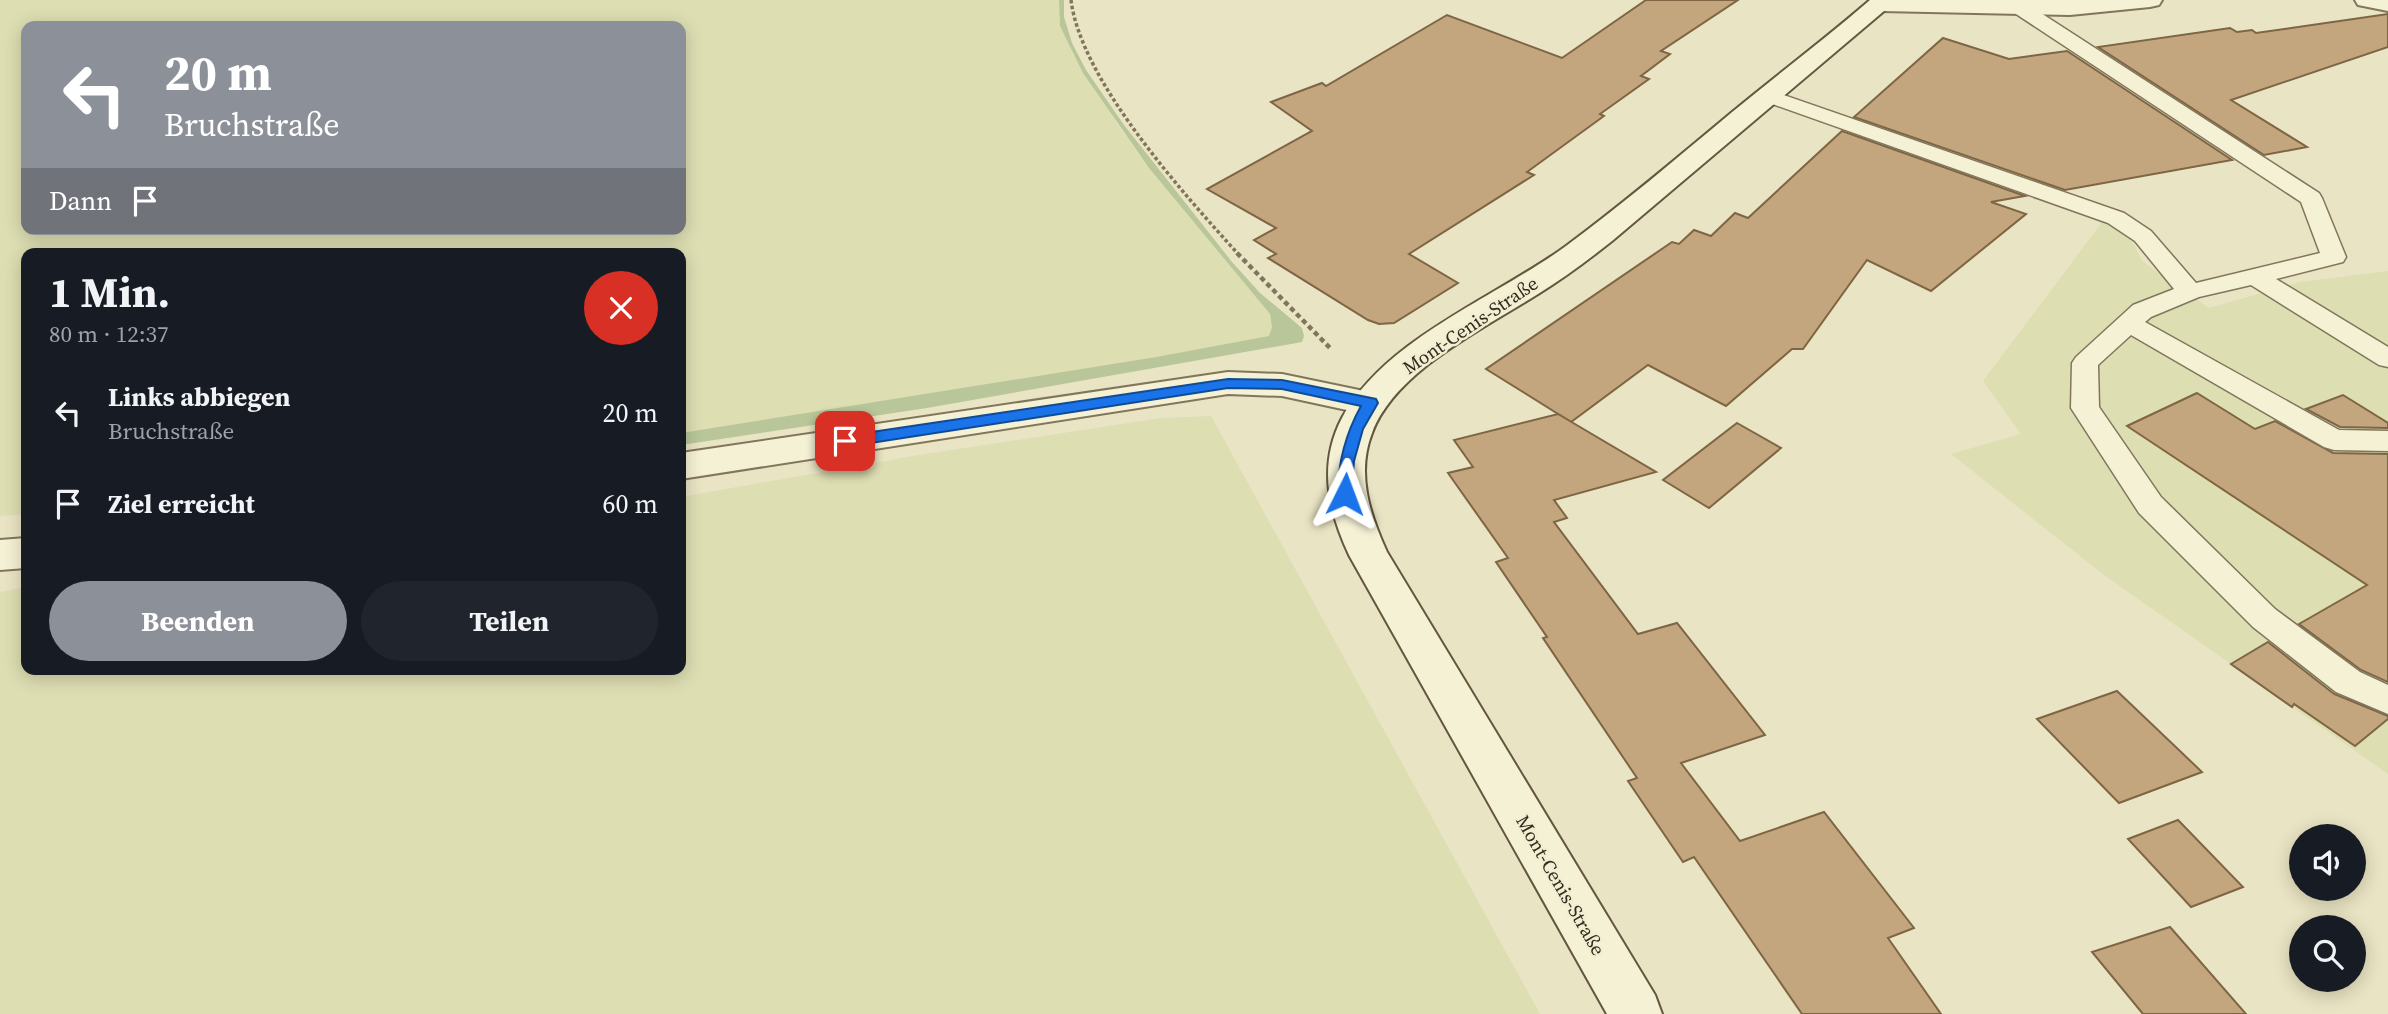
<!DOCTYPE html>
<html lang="de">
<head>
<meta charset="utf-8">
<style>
	body { margin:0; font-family:"Source Serif 4",serif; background:#20242c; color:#f1f3f6; height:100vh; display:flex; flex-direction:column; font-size:26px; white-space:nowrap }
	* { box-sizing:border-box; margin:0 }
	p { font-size:23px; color:#9ea1a6 }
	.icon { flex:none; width:38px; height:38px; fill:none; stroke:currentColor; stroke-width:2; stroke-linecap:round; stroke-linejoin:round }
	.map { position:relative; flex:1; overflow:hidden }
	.drawer { position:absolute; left:21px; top:248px; width:665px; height:427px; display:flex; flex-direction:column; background:#171b24; border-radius:14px; box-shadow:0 4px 18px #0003 }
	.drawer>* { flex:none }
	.top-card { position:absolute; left:21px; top:21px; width:665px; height:214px; border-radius:14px; box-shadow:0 4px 18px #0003; background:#8c9099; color:#fff; overflow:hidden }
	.buttons { position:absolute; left:2289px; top:824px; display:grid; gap:14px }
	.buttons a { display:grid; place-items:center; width:77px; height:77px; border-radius:50%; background:#171b24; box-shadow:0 4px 18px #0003; font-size:35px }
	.pin { position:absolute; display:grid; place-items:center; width:60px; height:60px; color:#fff; margin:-30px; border-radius:14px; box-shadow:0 4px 10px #0006 }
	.me { position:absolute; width:77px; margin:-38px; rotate:3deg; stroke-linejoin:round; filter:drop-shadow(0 0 5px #0008) }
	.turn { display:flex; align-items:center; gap:24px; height:147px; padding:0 28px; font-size:32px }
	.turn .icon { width:91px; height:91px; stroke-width:2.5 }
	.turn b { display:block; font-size:49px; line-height:60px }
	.then { display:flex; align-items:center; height:66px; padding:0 28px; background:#0003; gap:14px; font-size:26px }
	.round { display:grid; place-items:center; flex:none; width:74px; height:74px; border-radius:37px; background:#20242c }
	.overview { display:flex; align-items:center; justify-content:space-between; height:119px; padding:0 28px }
	h1 { font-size:42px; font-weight:700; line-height:52px }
	.primary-button { display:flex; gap:14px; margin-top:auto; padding:14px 28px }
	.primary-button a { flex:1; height:80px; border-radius:42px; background:#8c9099; color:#fff; font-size:28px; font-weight:700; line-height:80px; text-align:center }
	.primary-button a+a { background:#20242c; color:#f1f3f6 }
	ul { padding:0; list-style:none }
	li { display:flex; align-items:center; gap:21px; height:91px; padding:0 28px }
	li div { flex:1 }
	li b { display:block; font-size:26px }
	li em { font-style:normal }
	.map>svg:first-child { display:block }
	.farmland { fill:#dddeb2; fill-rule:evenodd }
	.green { fill:#b8c699 }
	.building { fill:#c3a67d; stroke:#7e6544; stroke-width:2 }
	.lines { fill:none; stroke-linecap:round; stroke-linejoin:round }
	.service-casing { stroke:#81765c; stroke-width:3 }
	.minor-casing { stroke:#81765c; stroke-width:4 }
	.secondary-casing { stroke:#63573f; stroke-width:4 }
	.path-far1 { stroke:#81765c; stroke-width:3.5; stroke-dasharray:3.5 2.5; stroke-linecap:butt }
	.path { stroke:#81765c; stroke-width:4.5; stroke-dasharray:5 3.5; stroke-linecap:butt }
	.service { fill:#f5f1d5; fill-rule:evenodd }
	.minor { fill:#f5f1d5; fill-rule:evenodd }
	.secondary { fill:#f5f1d5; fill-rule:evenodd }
	.route { fill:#1a73e8; stroke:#114b97; stroke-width:2 }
	.labels { text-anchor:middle; stroke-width:5; stroke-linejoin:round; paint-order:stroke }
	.street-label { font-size:19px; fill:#332c1e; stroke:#f1eed2 }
</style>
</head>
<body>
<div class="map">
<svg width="2388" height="1014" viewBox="0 0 2388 1014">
	<rect width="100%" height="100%" fill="#e9e4c3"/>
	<!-- farmland -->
	<g class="farmland">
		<path d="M0 0H1059L1060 26 1118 125 1149 168 1270 314 1272 327 1269 336 1156 357 681 433V254H26V514L0 516ZM26 26H681V229H26Z"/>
		<path d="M2103 221 2131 238 2142 261 2209 308 2300 282 2388 271V774L2104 575 1951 454 2021 434 1983 381Z"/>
		<path d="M1211 416 1540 1014H0V592L26 587V670H681V497L919 455 1161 418Z"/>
	</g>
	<!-- green -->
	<path class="green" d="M1059 0H1064V17L1072 43 1086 70 1124 125 1232 262 1260 293 1302 328 1304 336 1302 342 927 408 681 445V433L1156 357 1269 336 1272 327 1270 314 1149 168 1083 73 1060 26Z"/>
	<!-- building -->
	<g class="building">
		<path d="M1646 0H1738L1661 51 1670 54 1641 76 1649 79 1600 114 1604 116 1527 172 1534 175 1409 254 1458 283 1394 323 1379 324 1368 320 1268 258 1276 254 1254 240 1276 228 1207 189 1312 131 1271 102 1322 83 1326 86 1447 15 1562 58Z"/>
		<path d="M2388 14V47L2231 100 2307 147 2264 155 2098 47 2230 28 2237 32 2252 30 2256 33Z"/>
		<path d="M1943 38 2009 59 2067 51 2232 160 2065 190 1854 117Z"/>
		<path d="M1842 131 2025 196 1991 202 2026 214 1931 291 1867 260 1803 349H1792L1726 406 1648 365 1571 422 1486 369 1672 242 1679 244 1694 230 1711 236 1735 213 1748 218Z"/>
		<path d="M2197 393 2255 429 2275 421 2333 453 2388 454V682L2361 670 2299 624 2367 585 2127 426Z"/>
		<path d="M2343 395 2388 423V428L2340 427 2306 409Z"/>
		<path d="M1558 414 1656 472 1554 500 1567 518 1554 522 1638 634 1677 623 1765 735 1681 763 1740 841 1824 812 1914 928 1888 938 1941 1014H1802L1694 857 1683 862 1628 781 1637 778 1543 638 1547 637 1496 562 1508 558 1448 473 1473 467 1454 440Z"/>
		<path d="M1737 423 1781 448 1709 508 1663 480Z"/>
		<path d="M2268 642 2334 694 2388 716V719L2355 746 2294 704 2292 707 2231 664Z"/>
		<path d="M2117 691 2202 772 2119 803 2037 719Z"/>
		<path d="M2178 820 2243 887 2191 907 2128 839Z"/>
		<path d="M2170 927 2246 1014H2143L2092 952Z"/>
	</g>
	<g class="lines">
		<!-- service casing -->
		<g class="service-casing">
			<path id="service" d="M2020 2 2027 4 2319 193 2322 198 2346 257 2343 262 2276 279 2388 347V367L2379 365 2251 285 2199 297 2151 317 2145 322 2339 430 2388 431V451L2334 450 2324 447 2131 335 2098 365 2099 407 2161 497 2275 609 2360 672 2388 685V714L2336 692 2253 627 2139 513 2071 408 2072 363 2076 357 2133 305 2174 289 2135 241 2108 223 1761 100 1758 96 1761 92H1775L2124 213 2151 231 2196 283 2320 253 2301 202 2013 12 2011 8 2013 4Z"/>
		</g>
		<!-- minor casing -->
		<g class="minor-casing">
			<g id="minor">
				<path d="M1872 0H2162L2159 5 2150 7 2070 15 1881 11 1872 9 1869 4Z"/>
				<path d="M2355 0H2388V11L2358 5Z"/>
				<path d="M1228 372 1282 374 1383 395 1388 403 1383 411 1370 415 1282 396 1228 394 681 479V453Z"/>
				<path d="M26 538V568L0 570V540Z"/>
			</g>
		</g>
		<!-- secondary casing -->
		<g class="secondary-casing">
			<path id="secondary" d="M1870 0H1897L1612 241C1588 260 1564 278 1538 294 1484 328 1395 371 1372 433 1356 474 1370 515 1387 552L1655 995 1662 1014H1607L1349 555C1328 510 1318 464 1342 418 1386 338 1495 298 1566 246 1623 204 1677 158 1731 113 1777 75 1825 39 1870 0Z"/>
		</g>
		<!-- path-far1 -->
		<path class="path-far1" d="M1071 0C1081 81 1184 194 1239 255"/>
		<!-- path -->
		<path class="path" d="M1237 253 1332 350"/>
		<!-- service -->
		<use href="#service" class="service"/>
		<!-- minor -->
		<use href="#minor" class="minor"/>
		<!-- secondary -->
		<use href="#secondary" class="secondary"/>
	</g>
	<!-- route -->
	<path class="route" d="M1228 379 1282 380 1376 399 1378 403 1363 429 1354 461 1351 498 1345 500 1337 494C1339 461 1345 435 1361 406L1282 389 1228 388 845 447 837 441 845 436Z"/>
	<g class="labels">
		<!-- street labels -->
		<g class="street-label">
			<text transform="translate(1470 325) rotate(-34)" y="7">Mont-Cenis-Straße</text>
			<text transform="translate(1561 885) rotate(60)" y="7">Mont-Cenis-Straße</text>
		</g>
	</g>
</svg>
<div class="buttons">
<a><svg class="icon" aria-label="sound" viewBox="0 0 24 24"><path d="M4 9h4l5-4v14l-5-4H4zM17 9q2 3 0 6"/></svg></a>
<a><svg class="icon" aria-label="search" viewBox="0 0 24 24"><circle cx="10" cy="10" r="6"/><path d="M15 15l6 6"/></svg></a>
</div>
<div class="pin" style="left:845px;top:441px;background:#d93025"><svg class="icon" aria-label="arrive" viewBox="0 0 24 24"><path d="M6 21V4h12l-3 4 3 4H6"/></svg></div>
<svg class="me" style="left:1345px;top:494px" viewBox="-20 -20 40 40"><path d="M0-17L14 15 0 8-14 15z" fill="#1a73e8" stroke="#fff" stroke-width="4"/></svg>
<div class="top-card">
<div class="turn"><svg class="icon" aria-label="left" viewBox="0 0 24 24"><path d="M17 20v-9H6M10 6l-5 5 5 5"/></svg><div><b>20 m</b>Bruchstraße</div></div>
<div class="then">Dann<svg class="icon" aria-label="arrive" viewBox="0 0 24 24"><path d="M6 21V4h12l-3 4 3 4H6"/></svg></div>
</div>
<section class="drawer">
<div class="overview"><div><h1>1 Min.</h1><p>80 m · 12:37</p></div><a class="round" style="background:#d93025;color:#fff"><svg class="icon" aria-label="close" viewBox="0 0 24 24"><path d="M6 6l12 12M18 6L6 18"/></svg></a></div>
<ul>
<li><svg class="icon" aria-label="left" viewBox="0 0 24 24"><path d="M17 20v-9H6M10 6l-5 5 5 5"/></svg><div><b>Links abbiegen</b><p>Bruchstraße</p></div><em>20 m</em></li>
<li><svg class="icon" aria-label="arrive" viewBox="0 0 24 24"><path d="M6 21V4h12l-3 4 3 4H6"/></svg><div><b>Ziel erreicht</b></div><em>60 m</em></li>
</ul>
<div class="primary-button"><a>Beenden</a><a>Teilen</a></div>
</section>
</div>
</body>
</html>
